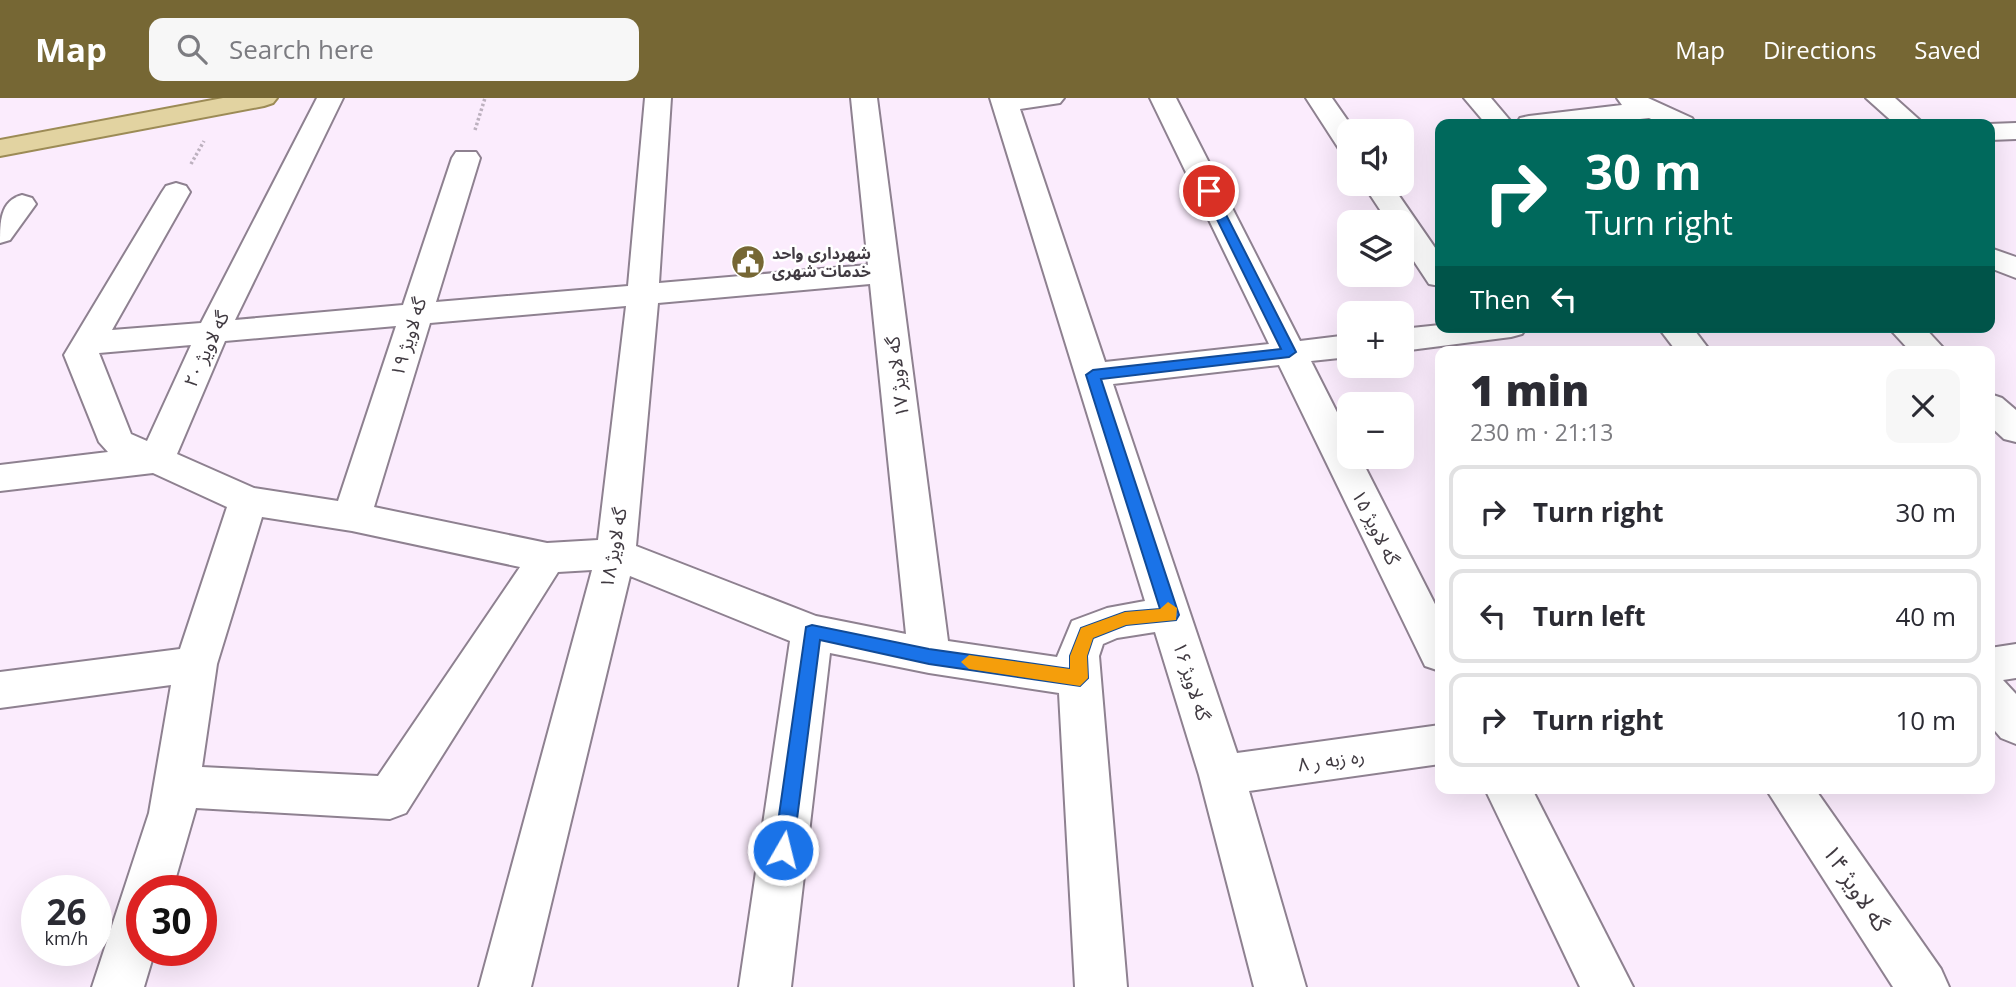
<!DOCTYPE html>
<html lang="en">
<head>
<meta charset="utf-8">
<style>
	body { margin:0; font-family:"Open Sans","Noto Sans Arabic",sans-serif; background:#f7f7f7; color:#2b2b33; height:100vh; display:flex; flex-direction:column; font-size:26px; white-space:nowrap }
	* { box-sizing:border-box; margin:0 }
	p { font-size:23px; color:#7c7c81 }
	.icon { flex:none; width:38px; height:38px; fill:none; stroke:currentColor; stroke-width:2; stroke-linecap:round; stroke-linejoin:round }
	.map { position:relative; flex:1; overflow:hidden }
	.drawer { position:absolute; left:1435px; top:248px; width:560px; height:448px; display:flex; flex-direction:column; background:#fff; border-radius:14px; box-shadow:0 7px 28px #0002 }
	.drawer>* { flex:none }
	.hud { position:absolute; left:1435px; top:21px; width:560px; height:214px; border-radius:14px; box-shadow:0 7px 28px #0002; background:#00695c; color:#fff; overflow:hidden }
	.controls { position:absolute; left:1337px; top:21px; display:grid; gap:14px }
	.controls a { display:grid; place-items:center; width:77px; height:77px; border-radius:14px; background:#fff; box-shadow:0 7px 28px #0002; font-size:35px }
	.speed { position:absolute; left:21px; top:777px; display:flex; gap:14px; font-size:35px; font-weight:700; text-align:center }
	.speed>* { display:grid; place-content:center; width:91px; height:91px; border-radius:50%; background:#fff; box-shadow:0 7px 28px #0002; line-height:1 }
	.speed small { font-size:18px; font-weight:400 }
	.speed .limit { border:10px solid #d22; background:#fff; color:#111 }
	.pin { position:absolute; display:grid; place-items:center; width:60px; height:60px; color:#fff; margin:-30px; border:4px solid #fff; border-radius:50%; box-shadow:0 2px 7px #0007 }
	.me { position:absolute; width:77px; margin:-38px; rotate:8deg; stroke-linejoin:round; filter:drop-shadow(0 0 5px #0008) }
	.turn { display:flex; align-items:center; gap:24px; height:147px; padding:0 35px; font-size:32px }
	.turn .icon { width:91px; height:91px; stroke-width:2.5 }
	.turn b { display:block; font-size:49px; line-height:60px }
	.then { display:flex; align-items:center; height:66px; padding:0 35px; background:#0003; gap:14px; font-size:26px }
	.round { display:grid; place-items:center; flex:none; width:74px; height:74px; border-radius:14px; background:#f7f7f7 }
	.summary { display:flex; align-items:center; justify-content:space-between; height:119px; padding:0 35px }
	h1 { font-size:42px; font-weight:800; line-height:52px }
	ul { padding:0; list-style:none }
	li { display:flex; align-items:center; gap:21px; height:94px; margin:0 14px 10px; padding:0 21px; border:4px solid #e1e1e2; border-radius:14px }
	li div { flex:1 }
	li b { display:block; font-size:26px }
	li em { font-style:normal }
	header { display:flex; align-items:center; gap:42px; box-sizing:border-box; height:98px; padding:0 35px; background:#766734; color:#fff }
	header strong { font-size:33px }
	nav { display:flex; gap:38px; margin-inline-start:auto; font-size:24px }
	.search { width:490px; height:63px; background:#f7f7f7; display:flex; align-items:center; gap:18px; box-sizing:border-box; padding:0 24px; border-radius:14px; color:#7c7c81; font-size:26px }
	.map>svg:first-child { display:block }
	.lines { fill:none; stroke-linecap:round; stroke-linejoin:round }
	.minor-casing { stroke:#8e8190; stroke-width:4 }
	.primary-casing { stroke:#9c8b56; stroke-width:4 }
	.path { stroke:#bdb1bf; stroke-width:3.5; stroke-dasharray:2.5 2.5; stroke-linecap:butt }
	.minor { fill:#fff; fill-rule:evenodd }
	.primary { fill:#e2d3a1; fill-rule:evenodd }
	.route { fill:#1a73e8; stroke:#114b97; stroke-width:2 }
	.slow { fill:#f59e0b }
	.labels { text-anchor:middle; stroke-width:5; stroke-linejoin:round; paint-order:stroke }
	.far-poi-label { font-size:16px; font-weight:bold; fill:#403a41; stroke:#fff; text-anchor:start }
	.street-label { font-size:19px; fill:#403a41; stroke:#fff }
	.near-street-label { font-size:23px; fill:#403a41; stroke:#fff }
</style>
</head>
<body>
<header>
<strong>Map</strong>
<div class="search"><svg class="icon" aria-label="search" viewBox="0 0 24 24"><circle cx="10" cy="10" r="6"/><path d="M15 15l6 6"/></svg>Search here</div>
<nav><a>Map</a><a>Directions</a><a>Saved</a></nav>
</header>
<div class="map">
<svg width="2016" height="889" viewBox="0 0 2016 889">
	<rect width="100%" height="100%" fill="#fbecfd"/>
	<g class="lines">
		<!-- minor casing -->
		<g class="minor-casing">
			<g id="minor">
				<path d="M317 0H343L235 222 403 207 452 60 456 54H476L480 60 436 204 628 188 645 0H671L659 185 868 167 851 0H877L948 543 1057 559 1072 523 1107 510 1145 503 990 0H1064L1060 5 1020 11 1105 264 1269 246 1150 0H1176L1300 243 1349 237V259L1311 263 1349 338V359H1360L1440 516V573L1425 568 1279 267 1113 286 1237 655 1440 627V666L1249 693 1306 889H1254L1199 677 1155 534 1117 540 1103 546 1099 558 1127 889H1075L1059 595 929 575 830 555 791 889H739L790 543 630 478 531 889H479L592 472 558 474 406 715 390 721 196 710 172 793H142V852H155L144 889H92L149 715 171 587 0 610V574L180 551 227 409 153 375 0 393V367L108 354 99 344 64 257 162 94 166 88 176 85 186 88 190 94 112 232 201 225ZM870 186 906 536 816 518 636 448 658 205ZM626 208 598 442 547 445 374 409 430 225ZM396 228 338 403 254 390 177 356 225 243ZM191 247 147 343 131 336 99 255ZM262 419 352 433 520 469 378 678 202 669 217 566Z"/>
				<path d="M1306 0H1332L1355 33H1349V53L1339 51Z"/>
				<path d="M1464 0H1491L1513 26H1486Z"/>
				<path d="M1617 0H1648L1692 20 1696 26H1662L1649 20 1595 26H1516L1520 20 1529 18 1622 7Z"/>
				<path d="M1866 0H1895L1924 26H1895Z"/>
				<path d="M2016 25V41L1990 42 1989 26Z"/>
				<path d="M1363 86H1391L1440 157V188L1429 186 1402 145V124H1388Z"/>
				<path d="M22 97 32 100 36 106 10 142 0 145C0 124 0 103 22 97Z"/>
				<path d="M1990 150 2016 159V180L1990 170Z"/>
				<path d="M1440 227V229H1527L1522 236 1511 239 1402 253V231Z"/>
				<path d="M1658 229H1692L1711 254H1677Z"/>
				<path d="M1888 229H1924L1947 254H1911Z"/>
				<path d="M1990 296 2002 300 2016 312V344L2004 341 1990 328Z"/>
				<path d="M2016 546V580L2003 582 2016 596V646L2001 640 1990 627V550Z"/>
				<path d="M1485 691H1532L1633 889H1580Z"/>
				<path d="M1766 691H1815L1941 871 1949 889H1893Z"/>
			</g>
		</g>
		<!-- primary casing -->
		<g class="primary-casing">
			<path id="primary" d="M223 0H277L273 5 264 8 0 58V42Z"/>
		</g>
		<!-- path -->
		<g class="path">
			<path d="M475 32 485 0"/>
			<path d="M191 66 204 43"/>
		</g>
		<!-- minor -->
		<use href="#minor" class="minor"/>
		<!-- primary -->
		<use href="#primary" class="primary"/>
	</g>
	<!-- route -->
	<path class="route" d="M1204 90 1214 93 1296 254 1289 259 1101 281 1179 517 1176 522 1126 527 1093 540 1087 558 1088 580 1080 588 929 566 820 542 793 752 790 759 783 762 776 759 774 752 806 529 812 527 929 551 1070 571V558L1081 530 1125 514 1160 511 1086 277 1093 272 1281 251 1203 93Z"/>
	<!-- slow -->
	<path class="slow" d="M1168 504 1177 510 1176 522 1126 527 1093 540 1087 558 1088 580 1080 588 969 571 961 564 969 557 1070 571V558L1081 530 1125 514 1160 511Z"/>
	<!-- icons -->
	<defs>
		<g id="civic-disc" transform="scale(1.75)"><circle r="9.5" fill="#766734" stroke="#fff"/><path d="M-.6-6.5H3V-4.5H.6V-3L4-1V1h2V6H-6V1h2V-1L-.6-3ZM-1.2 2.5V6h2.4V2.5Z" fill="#fff"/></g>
	</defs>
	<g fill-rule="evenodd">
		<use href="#civic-disc" x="748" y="164"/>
	</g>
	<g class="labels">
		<!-- far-poi labels -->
		<g class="far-poi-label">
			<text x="772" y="161">شهرداری واحد<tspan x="772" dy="18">خدمات شهری</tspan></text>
		</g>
		<!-- street labels -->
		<g class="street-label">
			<text transform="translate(408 239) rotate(-73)" y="7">۱۹ گه لاویژ</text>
			<text transform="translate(206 251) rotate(-65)" y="7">گه لاویژ ۲۰</text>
			<text transform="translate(897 279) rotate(-97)" y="7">گه لاویژ ۱۷</text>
			<text transform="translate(1376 429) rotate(63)" y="7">گه لاویژ ۱۵</text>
			<text transform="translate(613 450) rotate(-80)" y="7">گه لاویژ ۱۸</text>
			<text transform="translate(1192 583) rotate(72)" y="7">۱۶ گه لاویژ</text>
			<text transform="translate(1331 662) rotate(-8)" y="7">۸ ره زبه ر</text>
		</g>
		<!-- near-street labels -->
		<g class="near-street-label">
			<text transform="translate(1856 790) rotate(56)" y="8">گه لاویژ ۱۴</text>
		</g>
	</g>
</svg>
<div class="controls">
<a><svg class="icon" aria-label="sound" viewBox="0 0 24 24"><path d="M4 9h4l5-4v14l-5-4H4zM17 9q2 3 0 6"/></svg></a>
<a><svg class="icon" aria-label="layers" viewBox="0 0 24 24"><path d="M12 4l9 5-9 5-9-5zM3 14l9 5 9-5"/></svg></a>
<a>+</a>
<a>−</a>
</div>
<div class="speed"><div>26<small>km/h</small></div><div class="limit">30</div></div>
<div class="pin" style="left:1209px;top:93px;background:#d93025"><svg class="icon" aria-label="arrive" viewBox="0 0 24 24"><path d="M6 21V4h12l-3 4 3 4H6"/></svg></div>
<svg class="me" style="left:783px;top:752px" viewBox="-20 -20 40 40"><circle r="17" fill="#1a73e8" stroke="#fff" stroke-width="3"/><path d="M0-11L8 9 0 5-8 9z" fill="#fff"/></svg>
<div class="hud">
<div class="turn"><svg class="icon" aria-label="right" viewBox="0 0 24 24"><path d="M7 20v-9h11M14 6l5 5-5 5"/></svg><div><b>30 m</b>Turn right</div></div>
<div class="then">Then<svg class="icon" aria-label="left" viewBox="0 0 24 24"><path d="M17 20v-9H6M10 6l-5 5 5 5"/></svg></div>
</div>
<section class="drawer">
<div class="summary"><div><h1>1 min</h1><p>230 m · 21:13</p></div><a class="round"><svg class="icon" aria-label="close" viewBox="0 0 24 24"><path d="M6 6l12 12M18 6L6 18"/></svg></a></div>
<ul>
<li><svg class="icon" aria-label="right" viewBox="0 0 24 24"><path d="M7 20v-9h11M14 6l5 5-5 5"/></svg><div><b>Turn right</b></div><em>30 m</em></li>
<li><svg class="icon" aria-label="left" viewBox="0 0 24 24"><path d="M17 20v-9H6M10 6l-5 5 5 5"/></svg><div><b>Turn left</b></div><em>40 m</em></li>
<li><svg class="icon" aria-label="right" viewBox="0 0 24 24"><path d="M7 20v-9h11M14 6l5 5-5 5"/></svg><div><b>Turn right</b></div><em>10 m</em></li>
</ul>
</section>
</div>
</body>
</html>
